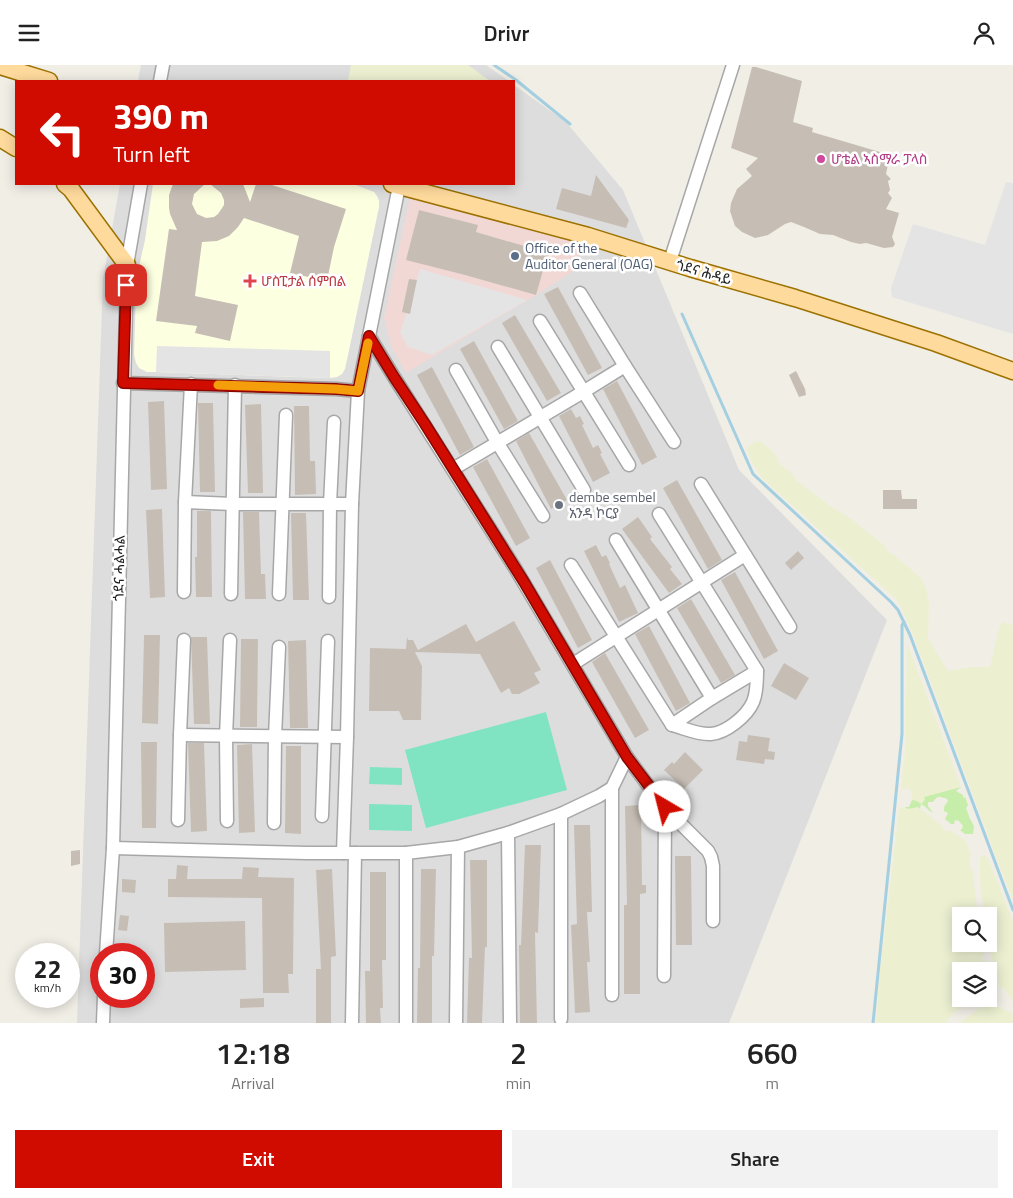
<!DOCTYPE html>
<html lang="en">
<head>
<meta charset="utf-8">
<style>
	body { margin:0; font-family:"Titillium Web","Noto Sans Ethiopic",sans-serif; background:#f2f2f2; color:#222; height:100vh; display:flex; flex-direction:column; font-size:19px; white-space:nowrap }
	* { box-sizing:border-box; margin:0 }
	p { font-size:16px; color:#767676 }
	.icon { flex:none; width:28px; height:28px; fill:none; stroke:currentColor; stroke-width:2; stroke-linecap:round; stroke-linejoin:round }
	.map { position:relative; height:958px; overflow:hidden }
	.side { display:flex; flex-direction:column; background:#fff; flex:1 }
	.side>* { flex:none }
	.banner { position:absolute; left:15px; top:15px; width:500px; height:105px; border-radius:0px; box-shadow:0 2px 12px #0003; background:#d00c00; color:#fff; overflow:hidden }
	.tools { position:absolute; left:952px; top:842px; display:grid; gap:10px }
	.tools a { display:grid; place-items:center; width:45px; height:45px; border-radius:0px; background:#fff; box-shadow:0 2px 12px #0003; font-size:25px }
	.speed { position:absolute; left:15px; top:878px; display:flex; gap:10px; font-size:25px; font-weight:700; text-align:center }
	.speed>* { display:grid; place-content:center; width:65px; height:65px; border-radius:50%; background:#fff; box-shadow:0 2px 12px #0003; line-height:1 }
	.speed small { font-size:12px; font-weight:400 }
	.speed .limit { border:8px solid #d22; background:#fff; color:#111 }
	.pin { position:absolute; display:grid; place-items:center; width:42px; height:42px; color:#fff; margin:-21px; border-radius:10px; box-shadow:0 2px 8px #0006 }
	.me { position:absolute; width:55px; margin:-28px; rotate:323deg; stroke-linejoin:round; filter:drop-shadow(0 0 4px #0008) }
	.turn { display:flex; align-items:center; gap:18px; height:105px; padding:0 15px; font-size:22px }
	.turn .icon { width:65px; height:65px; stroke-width:2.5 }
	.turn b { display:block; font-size:35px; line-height:42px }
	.eta { display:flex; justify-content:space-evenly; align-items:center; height:85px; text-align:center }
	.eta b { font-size:30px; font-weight:600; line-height:35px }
	.button { display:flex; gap:10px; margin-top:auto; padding:10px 15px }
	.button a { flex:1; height:58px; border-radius:0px; background:#d00c00; color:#fff; font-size:20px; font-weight:600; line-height:58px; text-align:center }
	.button a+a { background:#f2f2f2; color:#222 }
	header { display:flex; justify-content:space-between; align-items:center; height:65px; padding:0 15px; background:#fff; font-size:22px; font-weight:600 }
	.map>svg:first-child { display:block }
	.residential { fill:#dedddd; fill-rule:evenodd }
	.commercial { fill:#f2d8d5 }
	.education { fill:#fdffe1 }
	.farmland { fill:#ecf0d1 }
	.grass { fill:#c7edaa }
	.pitch { fill:#80e4c3 }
	.parking { fill:#e4e4e4 }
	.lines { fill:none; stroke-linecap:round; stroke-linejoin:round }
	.stream { stroke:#a4cfe1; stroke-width:3 }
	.building { fill:#c6beb5 }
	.minor-casing { stroke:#a7a7a7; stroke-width:15 }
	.major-casing { stroke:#9c7100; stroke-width:19 }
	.minor { stroke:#fff; stroke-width:12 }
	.major { stroke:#ffda9d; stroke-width:16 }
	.route-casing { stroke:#870800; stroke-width:12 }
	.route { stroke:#d00c00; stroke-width:9 }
	.slow { stroke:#f59e0b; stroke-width:9 }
	.hotel-dot { fill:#d1479c; stroke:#fff; stroke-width:2 }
	.service-dot { fill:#5c6f8a; stroke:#fff; stroke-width:2 }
	.health-dot { fill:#e0444e; stroke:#fff; stroke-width:2 }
	.worship-dot { fill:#6b7280; stroke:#fff; stroke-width:2 }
	.labels { text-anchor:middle; stroke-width:5; stroke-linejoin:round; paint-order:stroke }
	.hotel-label { font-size:14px; fill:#b23c85; stroke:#fff; text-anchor:start }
	.service-label { font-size:14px; fill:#4e5e75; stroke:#fff; text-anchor:start }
	.street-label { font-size:14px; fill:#202020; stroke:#fff }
	.health-label { font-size:14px; fill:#be3a42; stroke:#fff; text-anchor:start }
	.worship-label { font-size:14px; fill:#5b616d; stroke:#fff; text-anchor:start }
</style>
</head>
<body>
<header><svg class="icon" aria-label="menu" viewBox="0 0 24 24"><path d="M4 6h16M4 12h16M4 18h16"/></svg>Drivr<svg class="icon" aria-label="person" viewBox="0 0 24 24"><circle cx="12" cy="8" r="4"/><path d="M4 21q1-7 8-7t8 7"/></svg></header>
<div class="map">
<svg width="1013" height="958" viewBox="0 0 1013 958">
	<rect width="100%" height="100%" fill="#f1eee6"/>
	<!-- residential -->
	<g class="residential">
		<path d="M141 0H486L509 16H138Z"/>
		<path d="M514 20 566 57 623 125 739 405 887 555 729 958H77L103 214 120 119H514ZM101 889H144V931H101Z"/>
	</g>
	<!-- commercial -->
	<path class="commercial" d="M410 133 579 172 578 203 536 230 406 308 391 281 384 253Z"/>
	<!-- education -->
	<path class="education" d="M153 119H353L374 127 377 131 379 136V142L352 271 345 304 342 309 337 312 330 313 156 307H147L139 303 136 298 134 289 136 226 138 206 145 175Z"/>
	<!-- farmland -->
	<g class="farmland">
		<path d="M351 0H468L490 16H348Z"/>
		<path d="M761 376 765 381 768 382 778 393V397L786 404 789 405 796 415 829 440 854 456 885 481 888 487 894 490 922 514 926 523 929 537 928 574 948 606 971 602H990L1000 560 1004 557 1009 560 1013 558V834L999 800 914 572 902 544 896 534 762 413 753 399 746 383 755 377Z"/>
		<path d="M907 578 961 722 925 732V735L921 739 917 736 912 735V727L909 724 905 723 901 725 905 687Z"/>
		<path d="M905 742 908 744 918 742 942 761 944 766 949 765 963 774 966 777 971 790 969 793 970 802 972 803 978 851H961V879H982L984 891 979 896 986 895 993 919 991 923 989 920V906H961V934H971L957 945 948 954 947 958H876L879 914 899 745 900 743Z"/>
		<path d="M982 790 985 791 988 794 1013 856V937L1004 923 1000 924 989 882V851H985L980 818V795Z"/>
		<path d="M986 941H997L1013 949V958H960L979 943Z"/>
	</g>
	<!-- grass -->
	<path class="grass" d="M961 722 956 726 963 730V733L965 732 968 740 966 743 970 754 974 761 973 769H965L960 765 962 764 963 761 959 756 955 755 954 759H951L945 754 948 748 944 746V742L948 736 947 734C939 731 938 730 933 737H928V741L933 748C928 746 926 741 921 739L920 744 918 742 908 744 905 742H909L912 735 917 736 921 739 925 735 924 732Z"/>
	<!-- pitch -->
	<g class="pitch">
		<path d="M546 647 567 725 426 763 405 685Z"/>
		<path d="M370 702 402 703V720L369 719Z"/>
		<path d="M369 739 412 740V766L369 765Z"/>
	</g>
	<!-- parking -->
	<g class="parking">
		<path d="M1006 117 1013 118V269L892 232 891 223 913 159 985 180Z"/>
		<path d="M420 204 527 235 432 290 408 282 400 268Z"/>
		<path d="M157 281 330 286V313L156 307Z"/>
	</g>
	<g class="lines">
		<!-- stream -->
		<g class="stream">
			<path d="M494 0 516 15 570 59"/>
			<path d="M682 249 753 409 891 537 898 545 910 570 1013 845"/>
			<path d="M873 958 902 669V560L904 557"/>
		</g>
	</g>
	<!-- building -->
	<g class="building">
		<path d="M752 2H756L802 16 793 57 813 63 812 67 890 90 886 109 891 114 888 116 890 125 888 128 892 133 886 144 899 148 892 172 895 179 893 182 884 183 866 178 860 179 851 177 833 170 820 169 804 162 791 157 785 159 768 170 755 173 742 167 735 161 730 146 731 138 737 124 752 111 746 104 758 93 731 83Z"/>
		<path d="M596 110 629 155 626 163 556 144 562 123 591 131Z"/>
		<path d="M173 119H205L194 129 192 139 197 149 206 153 214 152 218 149 224 140V135L221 128 210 119H243L250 137 256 119H269L346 144 334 182 327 216 290 208 299 171 244 153 238 162 229 171 217 176 202 177 195 231 238 240 230 276 195 268 197 261 156 256 169 164 177 165 170 149 169 143V130Z"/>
		<path d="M419 145 478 160 476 167 548 188 536 230 465 210 406 195Z"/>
		<path d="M409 214 417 215 410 249 402 247Z"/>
		<path d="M558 222 602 303 588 310 544 229Z"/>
		<path d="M515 250 561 328 547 336 502 258Z"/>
		<path d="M474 276 518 356 504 364 460 284Z"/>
		<path d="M432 302 474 382 460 390 417 310Z"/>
		<path d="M796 306 805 324 806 330 799 332 789 310Z"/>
		<path d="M617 316 657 392 642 400 603 324Z"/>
		<path d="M164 336 167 424 151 425 148 337Z"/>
		<path d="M198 338H213L215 427H200Z"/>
		<path d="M261 339 263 428H248L245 340Z"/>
		<path d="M294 341H309L310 396H315L316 429 295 430Z"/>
		<path d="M571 344 576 353 580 351 584 359 582 360 593 383 598 380 602 388 600 389 610 408 593 417 559 351Z"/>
		<path d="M529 368 567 435 551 444 516 376Z"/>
		<path d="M487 394 530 473 516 481 473 402Z"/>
		<path d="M677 415 722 495 708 504 663 423Z"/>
		<path d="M883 425H901L902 434H917V444H883Z"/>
		<path d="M162 444 165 532 150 533 146 445Z"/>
		<path d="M197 446H211L212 532H196L195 492H197Z"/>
		<path d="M243 447H259L261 509H265L266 534H245Z"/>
		<path d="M291 448H306L309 535H293Z"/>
		<path d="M638 452 652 472 650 474 672 502 670 504 682 519 669 528 622 464Z"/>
		<path d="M596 480 602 492 606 490 610 498 609 499 620 523 625 520 638 548 619 557 584 486Z"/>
		<path d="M798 486 804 493 791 505 785 498Z"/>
		<path d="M550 495 592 575 578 583 536 503Z"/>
		<path d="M735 507 778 586 764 594 721 515Z"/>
		<path d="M691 534 735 610 721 618 677 543Z"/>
		<path d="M514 556 541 605 534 608 540 618 519 629H512L509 623 501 628 480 589 415 587 422 601 421 655H403L399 646H369L370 583 406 584 407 572 408 575H413L418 585 466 559 476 577Z"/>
		<path d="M649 561 690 638 676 646 635 569Z"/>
		<path d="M144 570H160L158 659 142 658Z"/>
		<path d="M191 572H207L210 659H194Z"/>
		<path d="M241 574H258L257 662H240Z"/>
		<path d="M306 575 308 663H290L288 576Z"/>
		<path d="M605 588 649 665 635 673 592 597Z"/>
		<path d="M784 598 809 613 796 635 771 621Z"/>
		<path d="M748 670 770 673 768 686 775 687 774 695 765 694 764 699 736 695 739 676 747 677Z"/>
		<path d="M141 677H157L156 763H142Z"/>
		<path d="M188 678H204L207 766 191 767Z"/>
		<path d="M252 679 255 767 239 768 237 680Z"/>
		<path d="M286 681H301V769L285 768Z"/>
		<path d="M685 687 703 705 684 724 664 705 672 697 674 699Z"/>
		<path d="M641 740 642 820H646V828L640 829V929H624V840H627L625 741Z"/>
		<path d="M574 760H590L592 847H587L590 897H587L590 947 575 948 571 860 577 859Z"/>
		<path d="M525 780H541L538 868 535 867 537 958H520L519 880H521Z"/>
		<path d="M80 785V799L71 801V786Z"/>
		<path d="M675 791H691L692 880H676Z"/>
		<path d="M470 795H487V882H485L482 958H467L469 893H472Z"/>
		<path d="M177 800 188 801 187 814H242L243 802 259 803 258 812 294 813 293 909H288L289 928H263L262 833 168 832V814H176Z"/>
		<path d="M332 804 336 891 331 892V958H316V904H321L316 805Z"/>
		<path d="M421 804H436L434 891H432V958H417L418 903H420Z"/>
		<path d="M370 807H386V895H382L383 943H380L381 958H366L365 906H370Z"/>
		<path d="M122 814 136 815 135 828 122 827Z"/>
		<path d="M120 850 129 851 127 866 118 865Z"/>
		<path d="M245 856 246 905 165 907 164 858Z"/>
		<path d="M264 933V942L240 943V934Z"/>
	</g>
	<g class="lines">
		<!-- minor casing -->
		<g class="minor-casing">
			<g id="minor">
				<path d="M160 16 163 0"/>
				<path d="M670 196 733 0"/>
				<path d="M580 228 625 301 674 377"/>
				<path d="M540 256 629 400"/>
				<path d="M369 271 394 312 515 503 627 692 665 743 708 786 711 792 713 801V856"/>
				<path d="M498 282 584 425"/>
				<path d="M456 305 497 377 543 451"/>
				<path d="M123 318 336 324 358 326"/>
				<path d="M453 404 583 327 625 301"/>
				<path d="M701 419 790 562"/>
				<path d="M185 437 233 439H352"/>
				<path d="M616 475 712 633"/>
				<path d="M571 500 672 660C684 663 698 670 711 669 726 668 747 651 753 637 757 628 757 616 757 606L659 449"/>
				<path d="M184 527 185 437 191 319"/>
				<path d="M231 529 235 320"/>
				<path d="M279 529 286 350"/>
				<path d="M329 532 330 439 334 357"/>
				<path d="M573 599 745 490"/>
				<path d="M672 660 712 633 757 606"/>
				<path d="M180 670 347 672"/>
				<path d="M322 751 328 576"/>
				<path d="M178 755 180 670 184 575"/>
				<path d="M227 756 226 672 230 575"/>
				<path d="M274 758 275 672 279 582"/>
				<path d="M508 768 510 958"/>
				<path d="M113 783 307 788H406L458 782 508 768 561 749 599 731 612 723 627 692"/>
				<path d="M343 788 347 672 352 439 358 326 399 121"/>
				<path d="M106 889 113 783 127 200 141 119"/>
				<path d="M664 911 665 743"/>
				<path d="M612 930V723"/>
				<path d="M561 954V749"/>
				<path d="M103 958 104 931"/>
				<path d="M352 958 355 788"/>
				<path d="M406 958V788"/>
				<path d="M456 958 458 782"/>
			</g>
		</g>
		<!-- major casing -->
		<g class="major-casing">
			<g id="major">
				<path d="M0 1 49 16"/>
				<path d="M0 73 16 83"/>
				<path d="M65 119 71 124 127 200"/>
				<path d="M392 119 588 171 690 203 795 233 936 278 1013 306"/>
			</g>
		</g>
		<!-- minor -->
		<use href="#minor" class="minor"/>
		<!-- major -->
		<use href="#major" class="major"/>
	</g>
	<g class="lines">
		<!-- route casing -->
		<g class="route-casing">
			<path id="route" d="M126 220 123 318 336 324 358 326 369 271 394 312 425 359 524 517 627 692 665 742"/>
		</g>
		<!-- route -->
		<use href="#route" class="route"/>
		<!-- slow -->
		<path class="slow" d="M218 320 336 324 358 326 368 278"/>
	</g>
	<!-- markers -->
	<circle class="hotel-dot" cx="821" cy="94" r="5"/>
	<circle class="service-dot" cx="515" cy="191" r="5"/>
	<path class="health-dot" d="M247.5 208.5h5v5h5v5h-5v5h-5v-5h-5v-5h5z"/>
	<circle class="worship-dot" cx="559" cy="440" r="5"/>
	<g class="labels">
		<!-- hotel labels -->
		<g class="hotel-label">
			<text x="831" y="99">ሆቴል ኣስማራ ፓላስ</text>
		</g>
		<!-- service labels -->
		<g class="service-label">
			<text x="525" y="188">Office of the<tspan x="525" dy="16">Auditor General (OAG)</tspan></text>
		</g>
		<!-- street labels -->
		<g class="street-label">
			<text transform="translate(704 207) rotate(16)" y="5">ጎደና ሕዳይ</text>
			<text transform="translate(119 503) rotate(-89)" y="5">ጎደና ሓልሓል</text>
		</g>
		<!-- health labels -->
		<g class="health-label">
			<text x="261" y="221">ሆስፒታል ሰምበል</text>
		</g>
		<!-- worship labels -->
		<g class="worship-label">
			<text x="569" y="437">dembe sembel<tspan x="569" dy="16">አንዳ ኮርያ</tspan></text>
		</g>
	</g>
</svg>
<div class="tools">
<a><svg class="icon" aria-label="search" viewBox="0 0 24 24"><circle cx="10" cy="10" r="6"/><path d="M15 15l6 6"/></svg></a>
<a><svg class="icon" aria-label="layers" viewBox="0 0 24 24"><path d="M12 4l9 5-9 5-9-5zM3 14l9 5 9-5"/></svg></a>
</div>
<div class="speed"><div>22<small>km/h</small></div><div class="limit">30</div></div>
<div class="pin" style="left:126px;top:220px;background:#d93025"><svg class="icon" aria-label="arrive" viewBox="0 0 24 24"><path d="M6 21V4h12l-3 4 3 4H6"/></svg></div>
<svg class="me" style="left:665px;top:742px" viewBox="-20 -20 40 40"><circle r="19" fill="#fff"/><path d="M0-13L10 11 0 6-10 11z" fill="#d00c00"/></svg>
<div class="banner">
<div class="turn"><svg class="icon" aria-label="left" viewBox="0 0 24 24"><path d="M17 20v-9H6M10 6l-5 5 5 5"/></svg><div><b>390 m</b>Turn left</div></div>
</div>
</div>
<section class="side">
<div class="eta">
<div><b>12:18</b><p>Arrival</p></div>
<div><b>2</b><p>min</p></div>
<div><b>660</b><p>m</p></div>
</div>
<div class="button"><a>Exit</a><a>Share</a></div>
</section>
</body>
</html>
